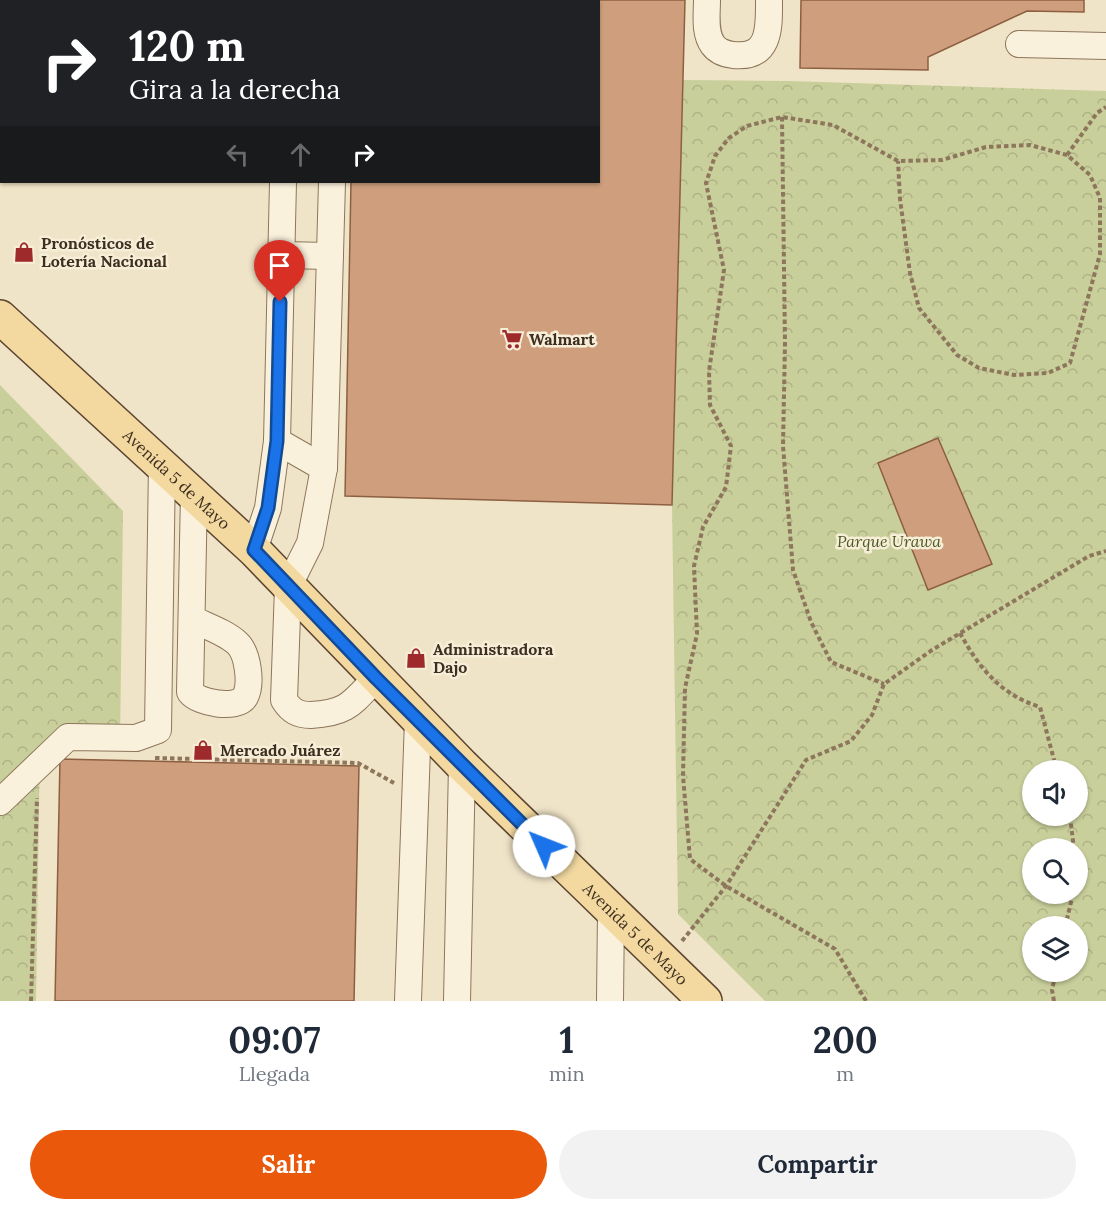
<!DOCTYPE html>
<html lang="es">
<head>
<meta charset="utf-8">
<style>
	body { margin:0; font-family:Lora,serif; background:#f2f2f3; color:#1f2937; height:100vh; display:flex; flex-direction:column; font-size:22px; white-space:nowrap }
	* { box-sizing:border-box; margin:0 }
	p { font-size:20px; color:#747a83 }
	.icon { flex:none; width:33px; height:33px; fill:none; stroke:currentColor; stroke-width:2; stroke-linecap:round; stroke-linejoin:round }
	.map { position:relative; height:1001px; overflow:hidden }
	.side { display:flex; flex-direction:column; background:#fff; flex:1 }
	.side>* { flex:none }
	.hud { position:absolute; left:0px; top:0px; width:600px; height:183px; box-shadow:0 2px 4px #0004; background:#202124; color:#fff; overflow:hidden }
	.controls { position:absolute; left:1022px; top:760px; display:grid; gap:12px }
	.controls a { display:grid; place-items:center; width:66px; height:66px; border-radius:50%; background:#fff; box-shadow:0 2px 4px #0004; font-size:30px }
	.pin { position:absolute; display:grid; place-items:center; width:51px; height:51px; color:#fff; margin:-62px -26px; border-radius:50% 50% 50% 0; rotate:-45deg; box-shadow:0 0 6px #0007 }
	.pin .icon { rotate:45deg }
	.me { position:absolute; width:66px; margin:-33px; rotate:314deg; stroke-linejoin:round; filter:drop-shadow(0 0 4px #0008) }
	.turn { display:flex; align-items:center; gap:21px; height:126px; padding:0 30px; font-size:27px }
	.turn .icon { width:78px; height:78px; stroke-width:2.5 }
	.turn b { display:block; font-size:42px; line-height:51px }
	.lanes { display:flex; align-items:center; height:57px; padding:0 30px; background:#0003; justify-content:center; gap:30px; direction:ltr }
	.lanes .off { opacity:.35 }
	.eta { display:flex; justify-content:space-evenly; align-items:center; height:102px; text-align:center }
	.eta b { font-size:36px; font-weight:700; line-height:42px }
	.action { display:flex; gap:12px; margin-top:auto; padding:12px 30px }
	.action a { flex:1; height:69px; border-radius:36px; background:#ea580c; color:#fff; font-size:24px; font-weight:700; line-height:69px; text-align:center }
	.action a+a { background:#f2f2f3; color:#1f2937 }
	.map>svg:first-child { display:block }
	.forest { fill:url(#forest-crowns); fill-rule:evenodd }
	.building { fill:#cf9f7d; stroke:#8d5f41; stroke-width:1.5 }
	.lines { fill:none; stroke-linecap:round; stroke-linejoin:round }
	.minor-casing { stroke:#8d765c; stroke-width:28 }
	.major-casing { stroke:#5b4430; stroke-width:36 }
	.path { stroke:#8d765c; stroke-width:4; stroke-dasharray:4.5 3; stroke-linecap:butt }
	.minor { stroke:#faf1dc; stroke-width:26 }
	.major { stroke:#f3d9a0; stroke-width:33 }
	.route-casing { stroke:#114b97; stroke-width:15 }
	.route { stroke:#1a73e8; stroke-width:10 }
	.labels { text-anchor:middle; stroke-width:5; stroke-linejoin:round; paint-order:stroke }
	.poi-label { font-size:16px; font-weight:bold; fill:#3d2e20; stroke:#f7eed8; text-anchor:start }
	.street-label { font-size:16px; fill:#3d2e20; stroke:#f7eed8 }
	.park-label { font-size:16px; font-style:italic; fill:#4d5a26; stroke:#f7eed8 }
</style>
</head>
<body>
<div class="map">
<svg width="1106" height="1001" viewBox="0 0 1106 1001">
	<defs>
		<pattern id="forest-crowns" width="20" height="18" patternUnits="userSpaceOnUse" patternTransform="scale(1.5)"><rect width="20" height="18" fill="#c9cf9b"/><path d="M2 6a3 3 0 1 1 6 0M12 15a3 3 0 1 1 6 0" fill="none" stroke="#aeb285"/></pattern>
	</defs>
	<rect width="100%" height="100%" fill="#f0e4c8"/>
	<!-- forest -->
	<g class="forest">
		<path d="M683 80 790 81 1106 91V1001H765L678 914 672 505ZM1032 771H1077V816H1032ZM1032 849H1077V894H1032ZM1032 927H1077V972H1032Z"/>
		<path d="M0 385 123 511 120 745H40L36 1001H0Z"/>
	</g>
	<!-- building -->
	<g class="building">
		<path d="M354 0H685L672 505 345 496 351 182H598V2Z"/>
		<path d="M801 0H1084V12L1027 11 928 57V70L800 68Z"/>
		<path d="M938 438 992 564 928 590 878 463Z"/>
		<path d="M60 759 359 766 354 1001H55Z"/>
	</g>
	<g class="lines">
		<!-- minor casing -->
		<g class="minor-casing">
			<g id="minor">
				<path d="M68 0V2"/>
				<path d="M707 0C707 14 704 33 713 45 718 52 726 54 733 55 771 59 769 27 769 0"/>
				<path d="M287 2V0"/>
				<path d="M338 2V0"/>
				<path d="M0 30H2"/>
				<path d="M1019 44 1106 46"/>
				<path d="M0 87H2"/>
				<path d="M332 182 324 468 310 543 288 587 284 700C291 711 298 715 311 715 348 713 352 703 376 678"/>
				<path d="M281 255 330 256"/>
				<path d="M277 441 324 468"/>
				<path d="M254 550 268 508 277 441 283 182"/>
				<path d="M192 619C206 626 225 632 237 643 248 653 252 684 245 697 237 710 198 703 190 692L194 493"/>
				<path d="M0 802 68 737 136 738 158 730 162 464"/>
				<path d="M408 1001 418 720"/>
				<path d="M457 1001 462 765"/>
				<path d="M610 1001 611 911"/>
			</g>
		</g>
		<!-- major casing -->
		<g class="major-casing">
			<g id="major">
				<path id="s1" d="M0 317 254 550 462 765 705 1001"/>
			</g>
		</g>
		<!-- path -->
		<g class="path">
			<path d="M782 117 785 343 783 446 793 570 811 622 831 662 884 684"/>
			<path d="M1067 155 1097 113 1106 107"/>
			<path d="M960 633C979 668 1001 695 1040 707L1057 771"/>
			<path d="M155 758 358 763 394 783"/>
			<path d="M1070 816 1074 849"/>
			<path d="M1065 927 1073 894"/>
			<path d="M682 941 726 886 806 760 851 741 872 715 884 684 932 650 1089 556 1106 551"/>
			<path d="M31 1001 37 798"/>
			<path d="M866 1001 835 949 726 886 690 859 683 776 685 688 697 634 694 566 703 527 726 487 731 446 710 405 709 371 724 270 706 183 715 156 729 138 747 126 782 117 833 125 898 161 942 160 986 147 1030 145 1067 155 1090 175 1100 198V254L1070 363 1048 373 1014 375 979 368 957 355 919 308 910 273 900 199 898 161"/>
			<path d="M1054 1001 1052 990 1056 972"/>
		</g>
		<!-- minor -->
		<use href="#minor" class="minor"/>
		<!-- major -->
		<use href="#major" class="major"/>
	</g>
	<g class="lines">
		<!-- route casing -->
		<g class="route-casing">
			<path id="route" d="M280 302 277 441 268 508 254 550 376 678 544 846"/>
		</g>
		<!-- route -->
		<use href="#route" class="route"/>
	</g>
	<!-- icons -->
	<defs>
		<g id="shop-bare" transform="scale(1.62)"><path d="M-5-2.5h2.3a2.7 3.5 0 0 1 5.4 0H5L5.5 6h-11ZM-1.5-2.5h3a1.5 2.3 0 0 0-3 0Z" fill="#9e2a2b" stroke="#f7eed8" stroke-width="2.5" paint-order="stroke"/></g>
		<g id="supermarket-bare" transform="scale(1.62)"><path d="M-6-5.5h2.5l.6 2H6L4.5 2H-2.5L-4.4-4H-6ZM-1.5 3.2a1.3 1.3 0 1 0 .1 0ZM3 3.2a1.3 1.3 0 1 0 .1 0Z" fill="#9e2a2b" stroke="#f7eed8" stroke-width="2.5" paint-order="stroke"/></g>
	</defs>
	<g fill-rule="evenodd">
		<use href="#shop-bare" x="24" y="252"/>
		<use href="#supermarket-bare" x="512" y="339"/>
		<use href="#shop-bare" x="416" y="658"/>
		<use href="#shop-bare" x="203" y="750"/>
	</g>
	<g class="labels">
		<!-- poi labels -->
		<g class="poi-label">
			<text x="41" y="249">Pronósticos de<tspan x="41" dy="18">Lotería Nacional</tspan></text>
			<text x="529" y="345">Walmart</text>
			<text x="433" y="655">Administradora<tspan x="433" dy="18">Dajo</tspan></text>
			<text x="220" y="756">Mercado Juárez</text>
		</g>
		<!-- street labels -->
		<g class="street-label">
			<text dy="6" stroke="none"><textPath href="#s1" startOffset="240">Avenida 5 de Mayo</textPath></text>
			<text dy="6" stroke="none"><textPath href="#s1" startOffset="886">Avenida 5 de Mayo</textPath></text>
		</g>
		<!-- park labels -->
		<g class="park-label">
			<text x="889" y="547">Parque Urawa</text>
		</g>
	</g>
</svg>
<div class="controls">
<a><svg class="icon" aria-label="sound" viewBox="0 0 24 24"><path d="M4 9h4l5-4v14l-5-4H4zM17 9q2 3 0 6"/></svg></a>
<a><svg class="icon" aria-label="search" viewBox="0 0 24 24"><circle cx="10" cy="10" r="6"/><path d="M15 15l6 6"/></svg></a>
<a><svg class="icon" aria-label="layers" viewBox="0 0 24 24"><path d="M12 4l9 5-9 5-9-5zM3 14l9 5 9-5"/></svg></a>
</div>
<div class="pin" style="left:280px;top:302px;background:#d93025"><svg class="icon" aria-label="arrive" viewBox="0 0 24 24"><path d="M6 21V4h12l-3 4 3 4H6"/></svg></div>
<svg class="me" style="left:544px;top:846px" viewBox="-20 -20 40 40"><circle r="19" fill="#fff"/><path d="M0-13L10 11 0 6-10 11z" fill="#1a73e8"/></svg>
<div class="hud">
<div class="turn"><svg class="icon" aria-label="right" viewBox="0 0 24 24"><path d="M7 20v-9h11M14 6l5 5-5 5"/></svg><div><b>120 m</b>Gira a la derecha</div></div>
<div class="lanes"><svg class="icon off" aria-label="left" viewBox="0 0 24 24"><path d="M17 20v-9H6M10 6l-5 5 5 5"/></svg><svg class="icon off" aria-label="ahead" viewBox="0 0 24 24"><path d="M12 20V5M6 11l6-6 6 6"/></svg><svg class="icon" aria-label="right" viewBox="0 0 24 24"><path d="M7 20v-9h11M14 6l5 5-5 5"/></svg></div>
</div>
</div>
<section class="side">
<div class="eta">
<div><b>09:07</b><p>Llegada</p></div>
<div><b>1</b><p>min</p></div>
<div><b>200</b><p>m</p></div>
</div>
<div class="action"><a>Salir</a><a>Compartir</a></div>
</section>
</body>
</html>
